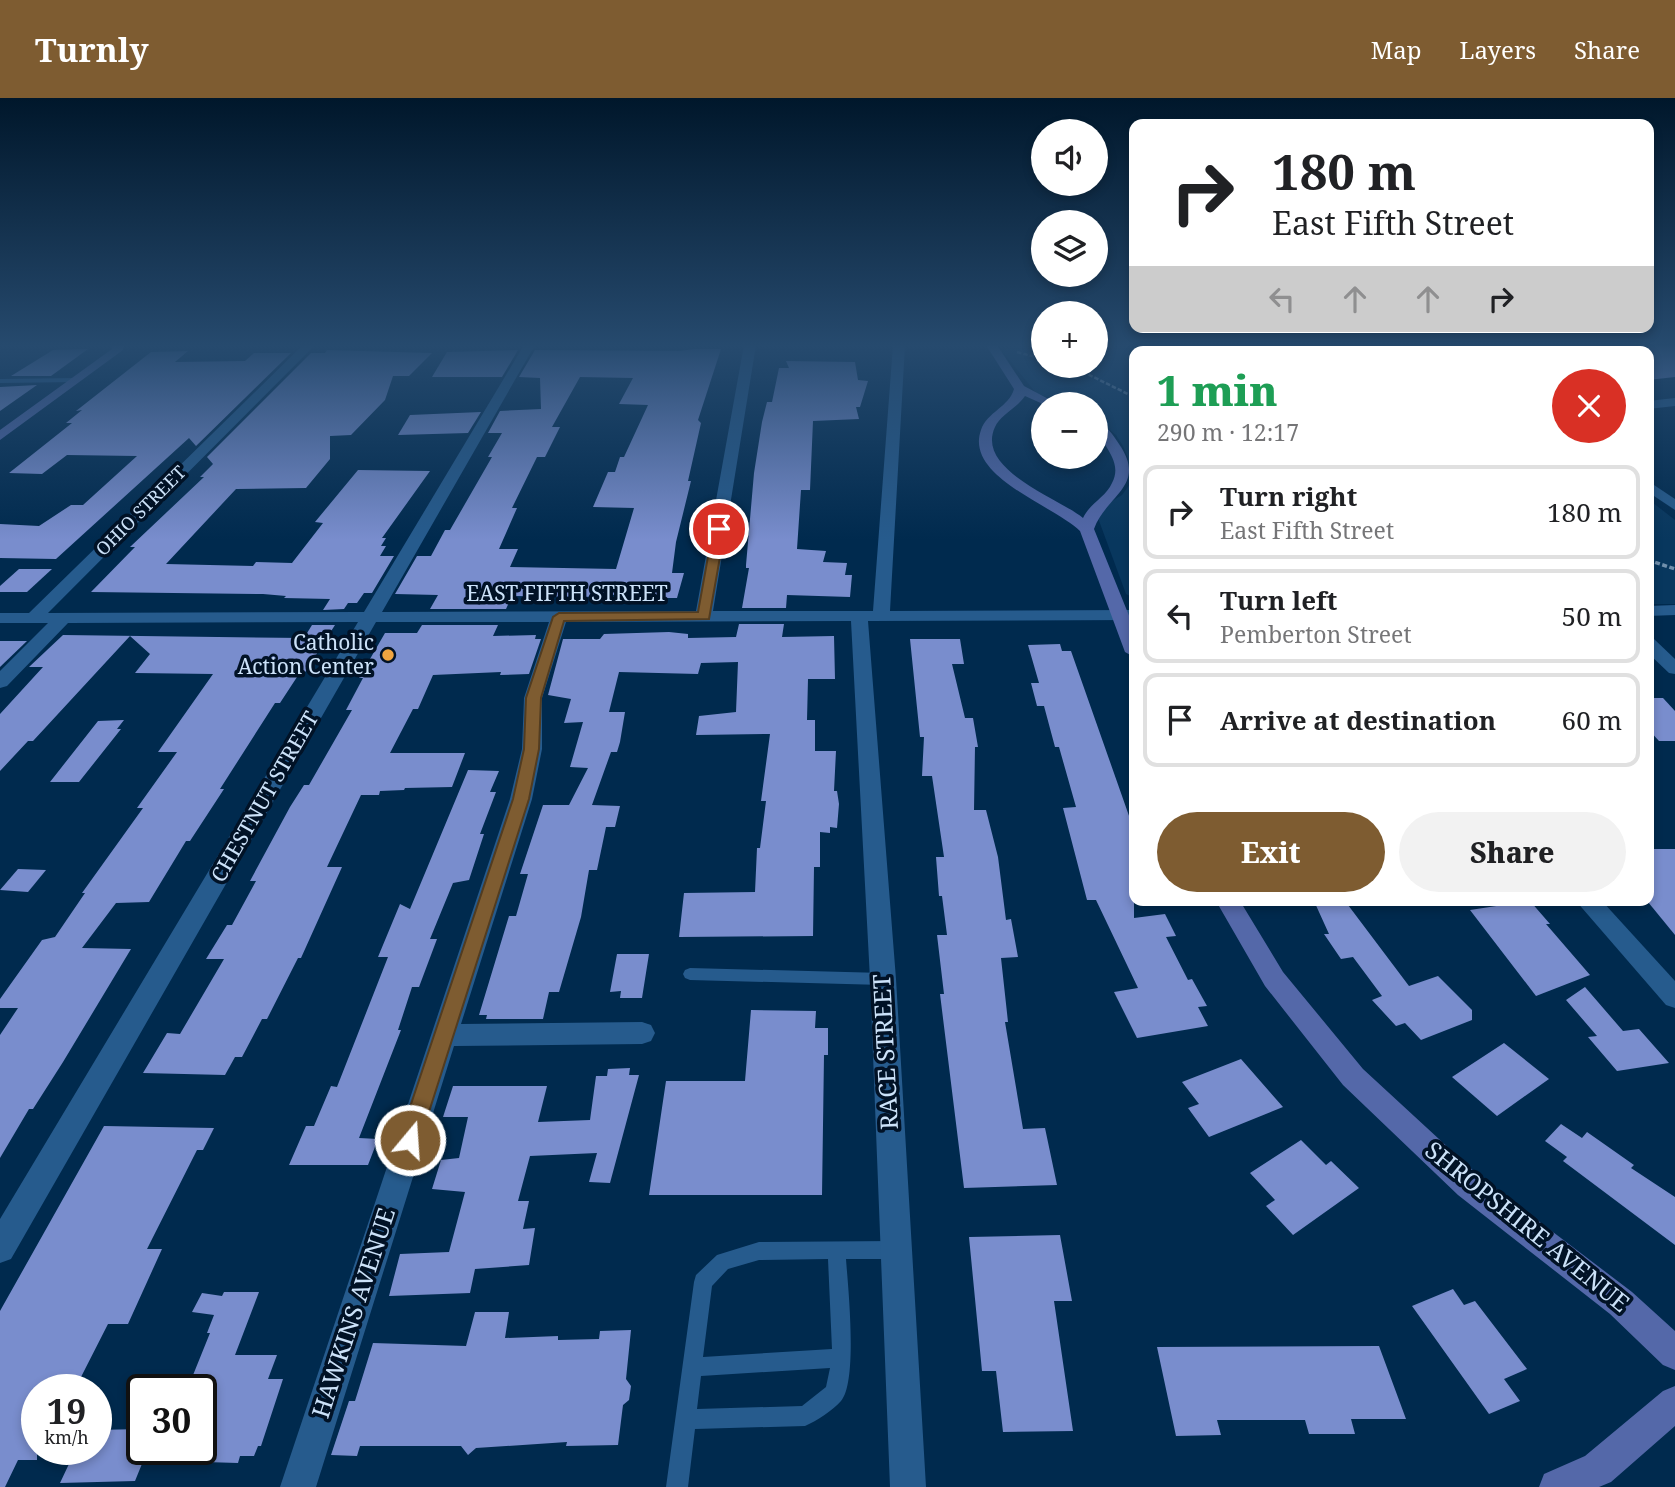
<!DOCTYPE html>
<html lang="en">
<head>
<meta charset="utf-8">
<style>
	body { margin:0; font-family:"Noto Serif",serif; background:#f2f2f2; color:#202124; height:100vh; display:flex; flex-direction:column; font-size:26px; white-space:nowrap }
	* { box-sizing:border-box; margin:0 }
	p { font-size:23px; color:#757577 }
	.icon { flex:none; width:38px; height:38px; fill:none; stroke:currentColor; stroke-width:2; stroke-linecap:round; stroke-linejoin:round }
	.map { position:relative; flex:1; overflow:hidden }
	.sheet { position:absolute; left:1129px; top:248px; width:525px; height:560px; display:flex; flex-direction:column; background:#fff; border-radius:14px; box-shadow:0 4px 10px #0003 }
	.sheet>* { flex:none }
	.top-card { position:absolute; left:1129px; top:21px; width:525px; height:214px; border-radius:14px; box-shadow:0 4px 10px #0003; background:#fff; color:#202124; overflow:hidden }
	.fabs { position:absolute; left:1031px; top:21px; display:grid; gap:14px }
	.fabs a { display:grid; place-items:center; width:77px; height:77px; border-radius:50%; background:#fff; box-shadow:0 4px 10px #0003; font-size:35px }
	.speed { position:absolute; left:21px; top:1276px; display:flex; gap:14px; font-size:35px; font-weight:700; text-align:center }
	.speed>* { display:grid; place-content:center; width:91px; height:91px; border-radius:50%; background:#fff; box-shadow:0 4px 10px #0003; line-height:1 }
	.speed small { font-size:18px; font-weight:400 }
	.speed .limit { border:4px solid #111; border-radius:10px; background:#fff; color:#111 }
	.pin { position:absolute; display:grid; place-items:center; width:60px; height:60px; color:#fff; margin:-30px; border:4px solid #fff; border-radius:50%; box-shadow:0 2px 7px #0007 }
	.me { position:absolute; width:77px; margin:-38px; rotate:18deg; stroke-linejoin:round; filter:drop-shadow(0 0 5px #0008) }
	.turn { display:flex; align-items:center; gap:24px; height:147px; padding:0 28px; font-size:32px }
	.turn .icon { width:91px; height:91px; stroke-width:2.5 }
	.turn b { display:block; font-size:49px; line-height:60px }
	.lanes { display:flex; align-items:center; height:66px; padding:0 28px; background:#0003; justify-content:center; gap:35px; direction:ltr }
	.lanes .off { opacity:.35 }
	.round { display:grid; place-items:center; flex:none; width:74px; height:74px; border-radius:37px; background:#f2f2f2 }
	.headline { display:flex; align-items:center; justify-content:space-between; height:119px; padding:0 28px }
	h1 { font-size:42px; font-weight:800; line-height:52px; color:#1e9e55 }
	.button { display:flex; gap:14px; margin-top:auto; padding:14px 28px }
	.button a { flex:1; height:80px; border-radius:42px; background:#7e5c31; color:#fff; font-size:28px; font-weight:800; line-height:80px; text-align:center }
	.button a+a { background:#f2f2f2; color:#202124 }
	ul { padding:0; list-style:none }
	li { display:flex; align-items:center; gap:21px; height:94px; margin:0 14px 10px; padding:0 14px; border:4px solid #e0e0e0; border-radius:14px }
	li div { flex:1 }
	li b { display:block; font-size:26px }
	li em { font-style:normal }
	header { display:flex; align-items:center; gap:42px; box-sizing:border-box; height:98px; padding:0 35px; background:#7e5c31; color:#fff }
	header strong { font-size:33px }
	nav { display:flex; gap:38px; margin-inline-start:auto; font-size:24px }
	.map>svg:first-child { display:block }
	.built { fill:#08375e }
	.building { fill:#798dcd; fill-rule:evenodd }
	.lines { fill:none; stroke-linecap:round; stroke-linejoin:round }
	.path-far1 { stroke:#708fac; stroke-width:2.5; stroke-dasharray:4.5 2; stroke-linecap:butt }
	.path { stroke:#708fac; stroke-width:3.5; stroke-dasharray:5 2.5; stroke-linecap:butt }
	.lane { fill:#265b8d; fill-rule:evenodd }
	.street { fill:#265b8d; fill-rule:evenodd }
	.secondary { fill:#5468a9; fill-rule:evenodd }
	.route { fill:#7e5c31; stroke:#523c20; stroke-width:2 }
	.poi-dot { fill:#f1a540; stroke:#011226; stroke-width:2.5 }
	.labels { text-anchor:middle; stroke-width:7; stroke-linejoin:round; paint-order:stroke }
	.far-street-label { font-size:18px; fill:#cce2f9; stroke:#011226 }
	.street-label { font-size:21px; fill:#cce2f9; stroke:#011226 }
	.poi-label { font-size:21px; fill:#cce2f9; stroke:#011226; text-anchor:end }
	.near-street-label { font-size:24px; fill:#cce2f9; stroke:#011226 }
</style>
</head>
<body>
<header>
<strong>Turnly</strong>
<nav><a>Map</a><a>Layers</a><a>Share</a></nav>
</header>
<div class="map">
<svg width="1675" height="1389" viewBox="0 0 1675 1389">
	<rect width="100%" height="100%" fill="#002a4e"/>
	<!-- built -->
	<g class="built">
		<path d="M1121 247H1460L1467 254H1134V500L1126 496 1098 420 1105 407 1122 397 1130 386 1128 360 1123 348 1116 337 1096 321V306H1065L1036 295 1002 253 1009 249 1043 248V268H1096V248Z"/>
		<path d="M1648 401 1675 422V506H1649Z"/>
	</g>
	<!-- building -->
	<g class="building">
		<path d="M1648 247H1675V279L1648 282Z"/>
		<path d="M88 251 51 278H11L53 252Z"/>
		<path d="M694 251H721L698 322 701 325 688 383H691L676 444 672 475H684L677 500H647L648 496 609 497 608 499 512 498 506 511H430L438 497 395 496 417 458H431L445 432H450L492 359H488L502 335H488L500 313 541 311 540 280 519 279 535 252 680 253ZM580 279 633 280 619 306 648 307 624 359H620L615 374H608L593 409 634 410 616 471 510 469 518 451H499L517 410H512L537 359H545L560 329H552Z"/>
		<path d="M327 252 432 255 409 278H393L385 302 351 337 330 338V361L306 390 236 391 166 466 253 468 256 464 292 465 323 425 315 424 358 372 430 373 382 440H386L381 448H386L380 458H394L372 495H364L357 505H348L344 511 323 512 330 501 284 500 286 498 263 496 91 494 135 449H130L204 379H200L213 366 207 359 311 255H325Z"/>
		<path d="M518 252 502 279H432L447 254Z"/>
		<path d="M188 253 175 264 245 263 254 255H291L196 348 189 340 56 461 0 460V426L39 428 71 407H83L137 358 67 357 42 376 9 375 72 325H66L82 312 76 313 151 254Z"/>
		<path d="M786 263 855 264 858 282 868 283 860 309H856L859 321 813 323 810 392H801L797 451 826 453 823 464 847 465 845 477H852L850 499 787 497 786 510H742L749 470H746V467L754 375 762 324 767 304H772L779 270H789Z"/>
		<path d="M37 287 0 313V289Z"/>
		<path d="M481 314 468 335 398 337 410 317Z"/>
		<path d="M19 471H52L27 494H0V488Z"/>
		<path d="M739 526H784L782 539 834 538 835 581H808L807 622H815V653H836L834 693H837L839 706 837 730 830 729V735L820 734V769H814L813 838 679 839 684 795 755 794 757 750H760L766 703H761L770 636 696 637 699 618 736 614 738 564 701 565 698 576 619 574 609 614H625L620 644 617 654H611L592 707 620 708 615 729H606L597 772H589L581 819 559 894H549L543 921H486L487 917H479L509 818H516L528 776H520L543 707H569L588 670 570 669 583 624 564 625 571 601 548 597 563 541H600L604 536 669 534 688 536V540L736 539Z"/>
		<path d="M312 527H335L302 579H297L280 605H275L220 691H224L190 743H186L149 804 116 805 82 850 131 851 63 964 33 1011H29L0 1060V937L18 910H0V901L42 842 55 839 85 795H82L143 710H137L177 654H158L213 576 135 575 150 556 130 538 33 643H28L0 673V616L43 569H29L63 537 304 540Z"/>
		<path d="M422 527H498L493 538 536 537 535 541H541L529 576 500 577 501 574 433 577 418 611H413L390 655H465L452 689 405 690 404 692 380 693 379 697H361L327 769H342L301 860H298L267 921H262L242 959H235L225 977 143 975 167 935 180 936 224 861H206L227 827H232L256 783H250L290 709 304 687H309L352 612H346L363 580H359L385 535H417Z"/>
		<path d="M910 541H960L964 566H952L965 620H973L978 649H975L974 712H986L998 759 1006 822 1011 821 1018 859 1001 860 1008 924H1005L1023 1031 1045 1030 1057 1087 964 1090 940 896H944L937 837H947L942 798H939L936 759H944L932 678H922L924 639H920Z"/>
		<path d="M0 543H27L0 569Z"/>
		<path d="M1060 546 1062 553H1071L1134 732V820L1165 816 1176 838 1166 839 1188 882 1192 881 1207 908 1198 909 1208 928 1137 940 1114 894 1138 890 1096 802H1087L1063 710 1076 709 1059 649H1055L1044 608H1037L1031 585H1039L1028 547Z"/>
		<path d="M1648 600H1663L1675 613V643H1659L1648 631Z"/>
		<path d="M124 622 117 631H121L79 684H50L98 623Z"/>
		<path d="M468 672 499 673 490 694H496L480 736H484L469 782 453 785 430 841H437L419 889H412L398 932H401L359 1040 378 1041 368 1067H289L306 1028H314L331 988 337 989 388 859H378L400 806 410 811Z"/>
		<path d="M1648 751H1675V837L1648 804Z"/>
		<path d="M18 771 46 772 28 794 0 792Z"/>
		<path d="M1314 803H1345L1409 888 1438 878 1472 912V922L1421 942 1405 925 1396 928 1372 902 1382 898 1353 859 1341 861 1324 836H1329Z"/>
		<path d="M1530 803 1550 826H1546L1590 877 1536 898 1470 812Z"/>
		<path d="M617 856H649L642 900H620L621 893 610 894Z"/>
		<path d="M1585 889 1623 933 1639 931 1669 965 1617 973 1588 939 1597 938 1566 902Z"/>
		<path d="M751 912 816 913 815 930H828V957H824L822 1097H649L666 983H745Z"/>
		<path d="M1504 945 1549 981 1497 1018 1452 979Z"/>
		<path d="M1241 961 1283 1009 1209 1039 1188 1010 1199 1006 1182 984Z"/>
		<path d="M630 970 629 977H639L610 1085 589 1084 597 1055 530 1058 518 1103H529L523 1131 535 1130 529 1167 475 1171 470 1195 389 1198 400 1156 449 1154 465 1094 432 1091 441 1062 459 1060 468 1019H443L453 988H547L538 1024 590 1022 596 978H607L608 971Z"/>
		<path d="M1561 1026 1582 1040 1587 1034 1634 1067 1631 1070 1675 1099V1147L1563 1063 1567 1059 1545 1043Z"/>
		<path d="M104 1028 214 1030 203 1052H197L147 1151H162L128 1226H108L81 1279H68L62 1292H37V1362H18L5 1389H0V1213Z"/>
		<path d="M1301 1042 1326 1067 1331 1063 1359 1090 1293 1137 1266 1108 1275 1102 1250 1075Z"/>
		<path d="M1060 1137 1072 1203H1054L1073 1333 1003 1334 996 1273H982L969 1139Z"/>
		<path d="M1453 1191 1464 1207 1475 1203 1527 1271 1504 1281 1520 1303 1489 1316 1412 1208Z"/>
		<path d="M224 1194H259L235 1257H277L268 1281H283L261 1348H258L254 1358H240L238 1365 205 1364 208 1356H201V1292H187L210 1235H207L214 1217 192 1214 202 1195 222 1198Z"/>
		<path d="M475 1214H509L505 1240 558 1238V1242L599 1241 600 1233 631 1232 626 1281 631 1288 629 1302 623 1307 618 1347 566 1348 567 1344 476 1350 468 1357 461 1348H360L357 1358 331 1357 349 1303H355L373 1245 466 1248Z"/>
		<path d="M1379 1248 1406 1321H1351L1355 1336H1309L1305 1322H1217L1221 1337 1176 1338 1157 1249Z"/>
		<path d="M142 1331V1351H148L135 1383 60 1385 76 1351H96V1332Z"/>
	</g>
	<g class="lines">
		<!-- path-far1 -->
		<g class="path-far1">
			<path d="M1017 254 1043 261"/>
			<path d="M1364 254 1378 247"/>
			<path d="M1071 268 1134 299"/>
		</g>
		<!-- path -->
		<path class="path" d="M1648 462 1675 471"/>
		<!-- lane -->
		<g class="lane">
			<path d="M1268 247H1274L1277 254H1271Z"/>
			<path d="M0 281 77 280 80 282 77 284 0 285Z"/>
			<path d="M690 870 883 875 888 877 890 881 888 885 883 887 690 882 685 880 683 876 685 872Z"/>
			<path d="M895 1143 901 1146 904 1152 901 1158 895 1161H846C848 1189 858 1283 841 1303 833 1312 817 1323 805 1328L695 1331 688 1389H666L694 1184 696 1177 717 1157 759 1144ZM828 1161 832 1251 703 1259 712 1188 728 1171 759 1162ZM830 1270 826 1289 802 1308 697 1311 701 1278Z"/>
		</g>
		<!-- street -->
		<g class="street">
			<path d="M303 247H315L48 515 364 514 524 247H535L382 514 696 513 744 247H756L713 513H873L893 247H905L890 513 1134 512V522L868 523 896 881 926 1389H890L870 881 851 523 566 524 542 600V651L532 701 461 926 642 924 651 927 655 935 651 943 642 946 454 948 316 1389H280L510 701 522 651 524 600 549 524H376L11 1161 0 1165V1121L358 524 68 525 7 588 0 590V573L48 525H0V515H29Z"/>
			<path d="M1464 247H1476L1484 254H1471Z"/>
			<path d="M1565 247H1579L1589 254H1574Z"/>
			<path d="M1603 247H1617L1628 254H1613Z"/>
			<path d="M1675 300V308L1648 311V303Z"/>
			<path d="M1648 383 1675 401V412L1648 394Z"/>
			<path d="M1675 507V517L1648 518V508Z"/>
			<path d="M1648 540 1654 541 1675 561V576L1669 575 1648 555Z"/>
			<path d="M1576 803H1602L1675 883V910L1666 907Z"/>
		</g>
		<!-- secondary -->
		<g class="secondary">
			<path d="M112 247H124L123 252 0 342V332L112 251Z"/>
			<path d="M986 247H997L1024 288 1058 306H1043L1025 298C1017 310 1000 317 995 329 975 372 1059 400 1083 420 1090 405 1106 399 1112 385 1125 360 1096 345 1096 323 1106 326 1113 337 1119 346 1148 388 1106 397 1094 431L1134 530V559L1125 554 1080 433C1055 408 964 379 981 332 987 314 1009 309 1014 291Z"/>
			<path d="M1216 803H1240L1283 874 1363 971 1478 1077 1632 1194 1675 1233V1272L1663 1267 1610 1216 1458 1097 1343 987 1265 888Z"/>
			<path d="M1675 1288V1328L1611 1384 1599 1389H1539L1544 1376 1585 1358 1663 1293Z"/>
		</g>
	</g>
	<!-- sky -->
	<linearGradient id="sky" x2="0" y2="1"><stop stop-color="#00172b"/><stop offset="0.56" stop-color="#264a6e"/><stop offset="1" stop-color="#264a6e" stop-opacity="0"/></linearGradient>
	<rect width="1675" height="442" fill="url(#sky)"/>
	<!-- route -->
	<path class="route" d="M719 427 725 431 709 521 564 523 541 600 539 651 529 701 420 1042 417 1049 410 1052 402 1049 399 1042 513 701 524 651 526 600 553 519 559 515 698 514 713 431Z"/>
	<!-- markers -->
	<circle class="poi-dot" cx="388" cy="557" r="7"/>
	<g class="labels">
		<!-- far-street labels -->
		<g class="far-street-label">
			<text transform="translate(141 413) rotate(-45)" y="6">OHIO STREET</text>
		</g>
		<!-- street labels -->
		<g class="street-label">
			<text x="567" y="503">EAST FIFTH STREET</text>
			<text transform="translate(265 699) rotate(-60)" y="7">CHESTNUT STREET</text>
		</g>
		<!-- poi labels -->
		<g class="poi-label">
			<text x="374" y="552">Catholic<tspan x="374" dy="24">Action Center</tspan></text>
		</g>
		<!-- near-street labels -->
		<g class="near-street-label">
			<text transform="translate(886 954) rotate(-93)" y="8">RACE STREET</text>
			<text transform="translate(1527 1129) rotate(39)" y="8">SHROPSHIRE AVENUE</text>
			<text transform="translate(354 1215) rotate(-72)" y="8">HAWKINS AVENUE</text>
		</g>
	</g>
</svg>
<div class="fabs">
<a><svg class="icon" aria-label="sound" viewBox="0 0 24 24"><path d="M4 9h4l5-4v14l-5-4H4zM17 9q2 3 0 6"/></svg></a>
<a><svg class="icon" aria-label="layers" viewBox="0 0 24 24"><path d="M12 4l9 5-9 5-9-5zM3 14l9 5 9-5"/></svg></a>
<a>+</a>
<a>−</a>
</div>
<div class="speed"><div>19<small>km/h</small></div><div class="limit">30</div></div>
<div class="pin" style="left:719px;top:431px;background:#d93025"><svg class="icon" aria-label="arrive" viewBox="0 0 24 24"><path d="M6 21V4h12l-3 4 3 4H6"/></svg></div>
<svg class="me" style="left:410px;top:1042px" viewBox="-20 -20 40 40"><circle r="17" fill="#7e5c31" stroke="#fff" stroke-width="3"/><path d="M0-11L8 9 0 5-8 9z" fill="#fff"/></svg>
<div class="top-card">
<div class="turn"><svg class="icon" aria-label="right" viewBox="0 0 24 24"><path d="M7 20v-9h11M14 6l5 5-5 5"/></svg><div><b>180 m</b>East Fifth Street</div></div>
<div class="lanes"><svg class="icon off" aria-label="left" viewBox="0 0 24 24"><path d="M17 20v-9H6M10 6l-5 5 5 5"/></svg><svg class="icon off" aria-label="ahead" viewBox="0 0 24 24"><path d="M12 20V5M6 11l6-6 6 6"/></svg><svg class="icon off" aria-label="ahead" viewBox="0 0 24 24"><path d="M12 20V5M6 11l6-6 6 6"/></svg><svg class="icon" aria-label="right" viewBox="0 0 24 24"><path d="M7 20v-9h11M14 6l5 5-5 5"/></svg></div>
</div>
<section class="sheet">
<div class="headline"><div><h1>1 min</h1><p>290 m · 12:17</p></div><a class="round" style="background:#d93025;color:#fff"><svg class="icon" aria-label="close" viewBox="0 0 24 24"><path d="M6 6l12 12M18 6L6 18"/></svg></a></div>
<ul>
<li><svg class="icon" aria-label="right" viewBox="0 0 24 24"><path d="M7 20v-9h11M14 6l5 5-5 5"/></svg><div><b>Turn right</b><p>East Fifth Street</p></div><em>180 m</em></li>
<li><svg class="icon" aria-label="left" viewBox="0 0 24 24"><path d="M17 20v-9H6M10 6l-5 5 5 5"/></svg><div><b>Turn left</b><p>Pemberton Street</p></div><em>50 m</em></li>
<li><svg class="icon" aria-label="arrive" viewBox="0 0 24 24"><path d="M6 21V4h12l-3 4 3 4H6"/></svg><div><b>Arrive at destination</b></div><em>60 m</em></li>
</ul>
<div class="button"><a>Exit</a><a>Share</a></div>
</section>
</div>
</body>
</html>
